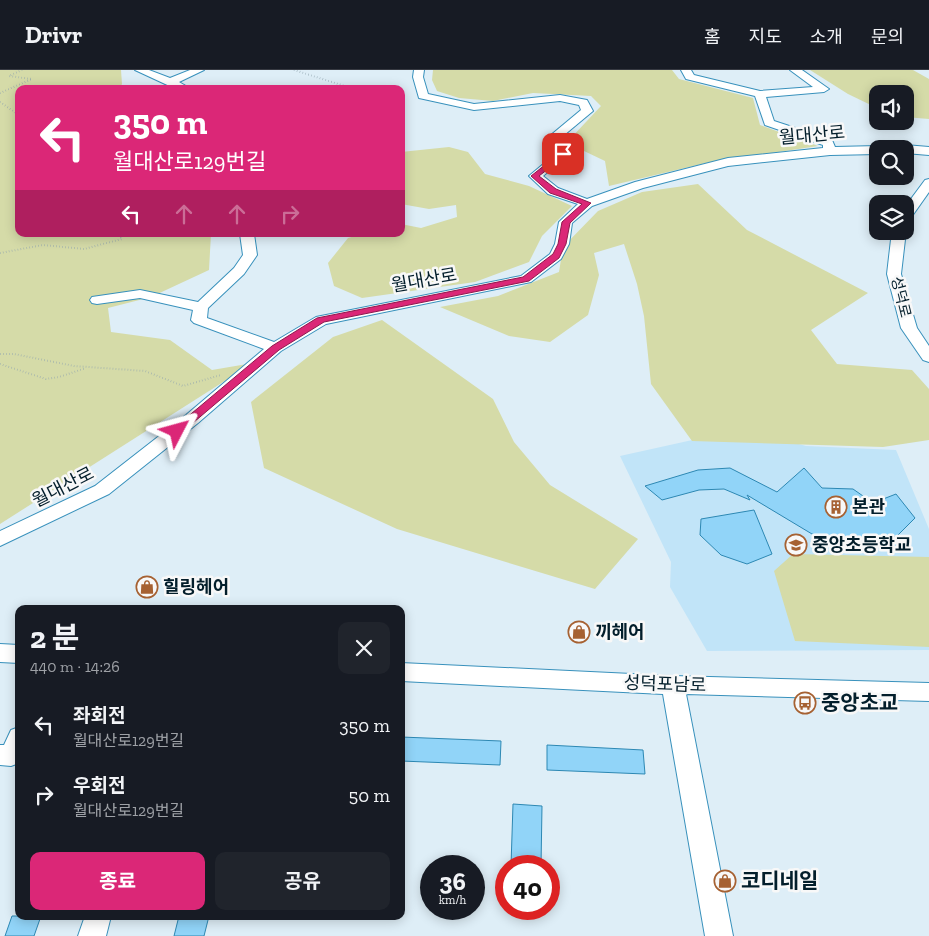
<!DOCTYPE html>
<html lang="ko">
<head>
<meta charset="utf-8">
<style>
	body { margin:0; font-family:"Zilla Slab","Noto Sans KR",serif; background:#20242c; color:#f1f3f6; height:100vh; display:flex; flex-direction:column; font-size:19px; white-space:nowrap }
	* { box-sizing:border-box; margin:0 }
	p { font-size:16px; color:#9ea1a6 }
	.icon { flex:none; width:28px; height:28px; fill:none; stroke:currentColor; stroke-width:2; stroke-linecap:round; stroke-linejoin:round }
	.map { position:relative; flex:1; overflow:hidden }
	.side { position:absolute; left:15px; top:535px; width:390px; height:315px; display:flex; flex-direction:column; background:#171b24; border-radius:10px; box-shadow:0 2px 12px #0003 }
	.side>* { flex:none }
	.banner { position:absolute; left:15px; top:15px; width:390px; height:152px; border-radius:10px; box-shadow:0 2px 12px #0003; background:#db2777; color:#fff; overflow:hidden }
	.controls { position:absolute; left:869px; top:15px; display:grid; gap:10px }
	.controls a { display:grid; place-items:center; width:45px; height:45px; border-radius:10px; background:#171b24; box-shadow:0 2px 12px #0003; font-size:25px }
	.speed { position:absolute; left:420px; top:785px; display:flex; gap:10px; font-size:25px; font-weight:700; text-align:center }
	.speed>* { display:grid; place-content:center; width:65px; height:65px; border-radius:50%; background:#171b24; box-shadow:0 2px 12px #0003; line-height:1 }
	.speed small { font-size:12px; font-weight:400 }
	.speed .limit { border:8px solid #d22; background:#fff; color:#111 }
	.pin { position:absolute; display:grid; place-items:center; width:42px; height:42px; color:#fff; margin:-21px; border-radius:10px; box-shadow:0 2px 8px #0006 }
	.me { position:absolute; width:55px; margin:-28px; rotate:51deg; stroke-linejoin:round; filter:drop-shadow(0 0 4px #0008) }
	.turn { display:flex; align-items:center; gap:18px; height:105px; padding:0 15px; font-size:22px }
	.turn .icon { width:65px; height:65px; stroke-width:2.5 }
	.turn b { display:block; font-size:35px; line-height:42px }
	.lanes { display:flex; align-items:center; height:48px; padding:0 15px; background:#0003; justify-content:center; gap:25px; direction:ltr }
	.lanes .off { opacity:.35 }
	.round { display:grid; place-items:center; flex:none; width:52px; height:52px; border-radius:10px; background:#20242c }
	.head { display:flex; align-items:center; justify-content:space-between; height:85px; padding:0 15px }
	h1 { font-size:30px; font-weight:700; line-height:38px }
	.action { display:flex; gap:10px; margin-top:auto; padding:10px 15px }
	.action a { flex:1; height:58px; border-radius:10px; background:#db2777; color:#fff; font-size:20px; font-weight:700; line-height:58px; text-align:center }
	.action a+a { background:#20242c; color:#f1f3f6 }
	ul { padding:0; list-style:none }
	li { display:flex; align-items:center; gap:15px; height:70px; padding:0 15px }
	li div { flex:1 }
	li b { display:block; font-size:19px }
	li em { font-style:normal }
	header { display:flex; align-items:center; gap:30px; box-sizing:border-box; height:70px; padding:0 25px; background:#171b24; border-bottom:1px solid #363941 }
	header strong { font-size:24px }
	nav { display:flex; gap:28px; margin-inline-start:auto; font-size:18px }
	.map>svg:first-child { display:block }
	.built { fill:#c1e4f8 }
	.green { fill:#d5dba8 }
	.building { fill:#91d4f8; stroke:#2d88b3 }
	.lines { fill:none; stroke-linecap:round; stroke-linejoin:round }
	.minor-casing { stroke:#3891bc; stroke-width:2 }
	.path { stroke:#91a5af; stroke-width:2; stroke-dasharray:0.5 2.5; stroke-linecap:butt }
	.minor { fill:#fff; fill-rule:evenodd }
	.route { fill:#db2777; stroke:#8e194d }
	.labels { text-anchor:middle; stroke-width:5; stroke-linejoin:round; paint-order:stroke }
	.far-street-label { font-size:15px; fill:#031e2b; stroke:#f8f8f8 }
	.street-label { font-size:18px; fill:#031e2b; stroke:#f8f8f8 }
	.poi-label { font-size:18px; font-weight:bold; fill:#031e2b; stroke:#f8f8f8; text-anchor:start }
	.near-poi-label { font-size:21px; font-weight:bold; fill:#031e2b; stroke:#f8f8f8; text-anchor:start }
</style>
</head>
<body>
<header>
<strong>Drivr</strong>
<nav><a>홈</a><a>지도</a><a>소개</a><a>문의</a></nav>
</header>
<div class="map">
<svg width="929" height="866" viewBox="0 0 929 866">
	<rect width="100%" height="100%" fill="#deeef7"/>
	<!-- built -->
	<path class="built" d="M715 365 781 369 806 376 896 380 929 459V580L707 581 670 517 671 492 620 386Z"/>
	<!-- green -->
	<g class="green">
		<path d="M0 0H121L122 14 119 19H19V164H211L209 200 151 227 108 238 111 262 170 270 212 300 253 293 0 454Z"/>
		<path d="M433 0H672L679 9 753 28 760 55 818 76 706 93 609 116 605 91 584 81 570 69 601 36 591 26 533 23 493 31 459 28 437 21 432 10Z"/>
		<path d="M810 0H913L929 9V49L905 47V24H878L877 38 848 24Z"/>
		<path d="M449 77 468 82 485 104 529 116 572 136 542 166 529 192 475 212 362 228 334 216 328 193 348 168 362 164H401V154L421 158 457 147 456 135 429 139 401 134V82Z"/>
		<path d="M698 114 747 160 868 223 811 260 837 294 912 300 929 319V370L883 377 692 371 651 314 644 246 637 214 624 174 594 183 599 205 588 245 550 272 509 266 440 237 498 226 559 202 563 177 598 141 642 122Z"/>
		<path d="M382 250 493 329 514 372 550 415 638 469 595 519 397 459 264 398 251 332 333 267Z"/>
		<path d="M793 484 929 487V577L795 571 774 501Z"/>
	</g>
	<!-- building -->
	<g class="building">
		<path d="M730 398 777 422 804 398 822 418 853 419 873 433 896 424 915 448 897 466 850 473 812 464 747 425 750 430 724 419 699 420 662 430 645 416 698 400Z"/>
		<path d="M754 440 772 484 747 494 721 485 700 465 701 449Z"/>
		<path d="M401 667 501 671 500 695 401 691Z"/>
		<path d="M547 675 643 680 645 704 547 700Z"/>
		<path d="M513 734 542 736 541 796H511Z"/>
		<path d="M12 846H41L34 866H5Z"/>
		<path d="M179 846H209L204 866H174Z"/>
	</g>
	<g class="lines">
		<!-- minor casing -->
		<g class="minor-casing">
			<g id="minor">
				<path d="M135 0H149L170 8 190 0H204L179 12 191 19H176Z"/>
				<path d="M414 0H424L423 7 428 24 474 34 560 25 587 30 593 41 563 66 569 73 571 82 543 106 558 118 587 129 635 112 728 88 823 78V75L765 55 755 26 686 9 681 0H691L694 5 760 21 813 17 790 0H802L829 19 824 22 766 27 774 51 832 70 835 77 878 76 883 79H878V84L830 85 728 96 643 118 592 136 572 153 569 174 561 189 531 212 326 254 281 281 198 353 109 424 0 476V461L95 416 186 345 264 279 194 253 191 250 193 240 140 228 97 234 92 233 90 230 92 227 140 220 198 232 234 198 243 185 240 164H254L257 185 244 204 208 238 207 248 274 272 316 247 521 206 550 184 555 174 559 152 578 134 548 124 529 106 559 81 557 73 551 65 581 40 579 35 560 31 474 40 419 28 413 7Z"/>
				<path d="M905 75 929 77V85L905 83V79H899Z"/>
				<path d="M929 109V122L910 149 905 150V137L925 110Z"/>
				<path d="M905 160 906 161 901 204 917 258 929 276V292L923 290 901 258 887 204 892 161Z"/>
				<path d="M0 574 19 575V593L0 592Z"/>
				<path d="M401 593 673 606 929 613V631L686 624 733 866H705L663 624 401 611Z"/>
				<path d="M19 657V693L11 696 0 695V675H4L11 660Z"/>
				<path d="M85 846H111L106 866H78Z"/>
			</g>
		</g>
		<!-- path -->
		<g class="path">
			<path d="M294 0 354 19"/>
			<path d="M0 23 32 9 9 6 22 0"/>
			<path d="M0 32 19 45"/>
			<path d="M0 183 43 175 84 179 122 169 119 164"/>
			<path d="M0 284H14L74 296 145 301 183 316 221 305"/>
			<path d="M0 294 46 309 59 307 86 298"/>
		</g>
		<!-- minor -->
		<use href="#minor" class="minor"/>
	</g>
	<!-- route -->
	<path class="route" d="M560 83 567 84 539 106 556 119 591 133 570 153 566 174 559 188 529 211 324 252 279 280 181 363H173L172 361 173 359 272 276 317 248 523 207 553 184 558 174 562 152 582 134 550 123 531 106Z"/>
	<!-- icons -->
	<defs>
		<g id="building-ring" transform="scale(1.125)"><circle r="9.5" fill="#f8f8f8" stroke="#a66132" stroke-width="1.5"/><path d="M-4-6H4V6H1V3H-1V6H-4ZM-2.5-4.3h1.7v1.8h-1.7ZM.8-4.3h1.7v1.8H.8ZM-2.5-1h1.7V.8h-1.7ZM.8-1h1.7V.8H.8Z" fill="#a66132"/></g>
		<g id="school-ring" transform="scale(1.125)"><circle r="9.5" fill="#f8f8f8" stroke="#a66132" stroke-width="1.5"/><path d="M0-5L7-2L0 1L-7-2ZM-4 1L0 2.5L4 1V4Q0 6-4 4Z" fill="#a66132"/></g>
		<g id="shop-ring" transform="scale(1.125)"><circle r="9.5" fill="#f8f8f8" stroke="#a66132" stroke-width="1.5"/><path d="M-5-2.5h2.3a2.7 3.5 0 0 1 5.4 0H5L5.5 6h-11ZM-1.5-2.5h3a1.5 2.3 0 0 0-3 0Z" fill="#a66132"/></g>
		<g id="bus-ring" transform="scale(1.125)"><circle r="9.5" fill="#f8f8f8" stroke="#a66132" stroke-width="1.5"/><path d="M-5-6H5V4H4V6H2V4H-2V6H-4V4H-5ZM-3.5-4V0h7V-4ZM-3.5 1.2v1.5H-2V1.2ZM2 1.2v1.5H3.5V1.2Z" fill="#a66132"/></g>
	</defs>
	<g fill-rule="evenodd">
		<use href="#building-ring" x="836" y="437"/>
		<use href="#school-ring" x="796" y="475"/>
		<use href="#shop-ring" x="147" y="517"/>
		<use href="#shop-ring" x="579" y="562"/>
		<use href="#bus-ring" x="805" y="633"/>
		<use href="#shop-ring" x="725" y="811"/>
	</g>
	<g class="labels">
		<!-- far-street labels -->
		<g class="far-street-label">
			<text transform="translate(901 227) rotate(76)" y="5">성덕로</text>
		</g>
		<!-- street labels -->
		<g class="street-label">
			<text transform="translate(812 65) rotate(-5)" y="6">월대산로</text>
			<text transform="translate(424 210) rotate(-10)" y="6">월대산로</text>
			<text transform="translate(63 417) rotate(-27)" y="6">월대산로</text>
			<text transform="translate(665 614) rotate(2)" y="6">성덕포남로</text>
		</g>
		<!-- poi labels -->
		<g class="poi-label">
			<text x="852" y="443">본관</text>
			<text x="812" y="481">중앙초등학교</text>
			<text x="163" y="523">힐링헤어</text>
			<text x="595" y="568">끼헤어</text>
		</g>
		<!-- near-poi labels -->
		<g class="near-poi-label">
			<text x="821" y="640">중앙초교</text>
			<text x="741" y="818">코디네일</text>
		</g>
	</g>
</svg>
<div class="controls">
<a><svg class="icon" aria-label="sound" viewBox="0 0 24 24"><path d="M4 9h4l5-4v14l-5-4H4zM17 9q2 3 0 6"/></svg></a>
<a><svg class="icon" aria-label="search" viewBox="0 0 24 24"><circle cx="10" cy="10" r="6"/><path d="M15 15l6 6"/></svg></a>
<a><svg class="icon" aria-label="layers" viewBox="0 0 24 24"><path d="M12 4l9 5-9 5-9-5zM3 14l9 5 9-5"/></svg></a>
</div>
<div class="speed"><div>36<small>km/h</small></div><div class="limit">40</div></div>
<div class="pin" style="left:563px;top:84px;background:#d93025"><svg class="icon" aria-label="arrive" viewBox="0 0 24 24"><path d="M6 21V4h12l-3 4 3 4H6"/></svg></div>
<svg class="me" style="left:177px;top:361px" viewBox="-20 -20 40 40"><path d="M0-17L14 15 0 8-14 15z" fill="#db2777" stroke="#fff" stroke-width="4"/></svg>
<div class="banner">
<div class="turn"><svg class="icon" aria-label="left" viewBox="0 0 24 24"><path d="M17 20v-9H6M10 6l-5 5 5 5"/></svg><div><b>350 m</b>월대산로129번길</div></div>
<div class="lanes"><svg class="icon" aria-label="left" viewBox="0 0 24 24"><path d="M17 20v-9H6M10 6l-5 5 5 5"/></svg><svg class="icon off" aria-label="ahead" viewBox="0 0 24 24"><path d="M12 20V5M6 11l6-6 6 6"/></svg><svg class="icon off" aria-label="ahead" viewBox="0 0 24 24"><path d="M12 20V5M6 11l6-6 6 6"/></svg><svg class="icon off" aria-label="right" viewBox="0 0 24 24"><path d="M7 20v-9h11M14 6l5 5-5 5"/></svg></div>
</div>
<section class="side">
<div class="head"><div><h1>2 분</h1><p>440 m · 14:26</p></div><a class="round"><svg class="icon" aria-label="close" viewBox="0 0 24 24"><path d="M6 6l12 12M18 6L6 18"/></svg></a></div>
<ul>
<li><svg class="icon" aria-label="left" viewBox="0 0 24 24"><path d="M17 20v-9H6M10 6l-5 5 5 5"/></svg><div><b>좌회전</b><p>월대산로129번길</p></div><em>350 m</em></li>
<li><svg class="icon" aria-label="right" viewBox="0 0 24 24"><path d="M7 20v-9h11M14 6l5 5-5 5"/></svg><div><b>우회전</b><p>월대산로129번길</p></div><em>50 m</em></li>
</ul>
<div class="action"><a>종료</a><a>공유</a></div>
</section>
</div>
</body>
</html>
